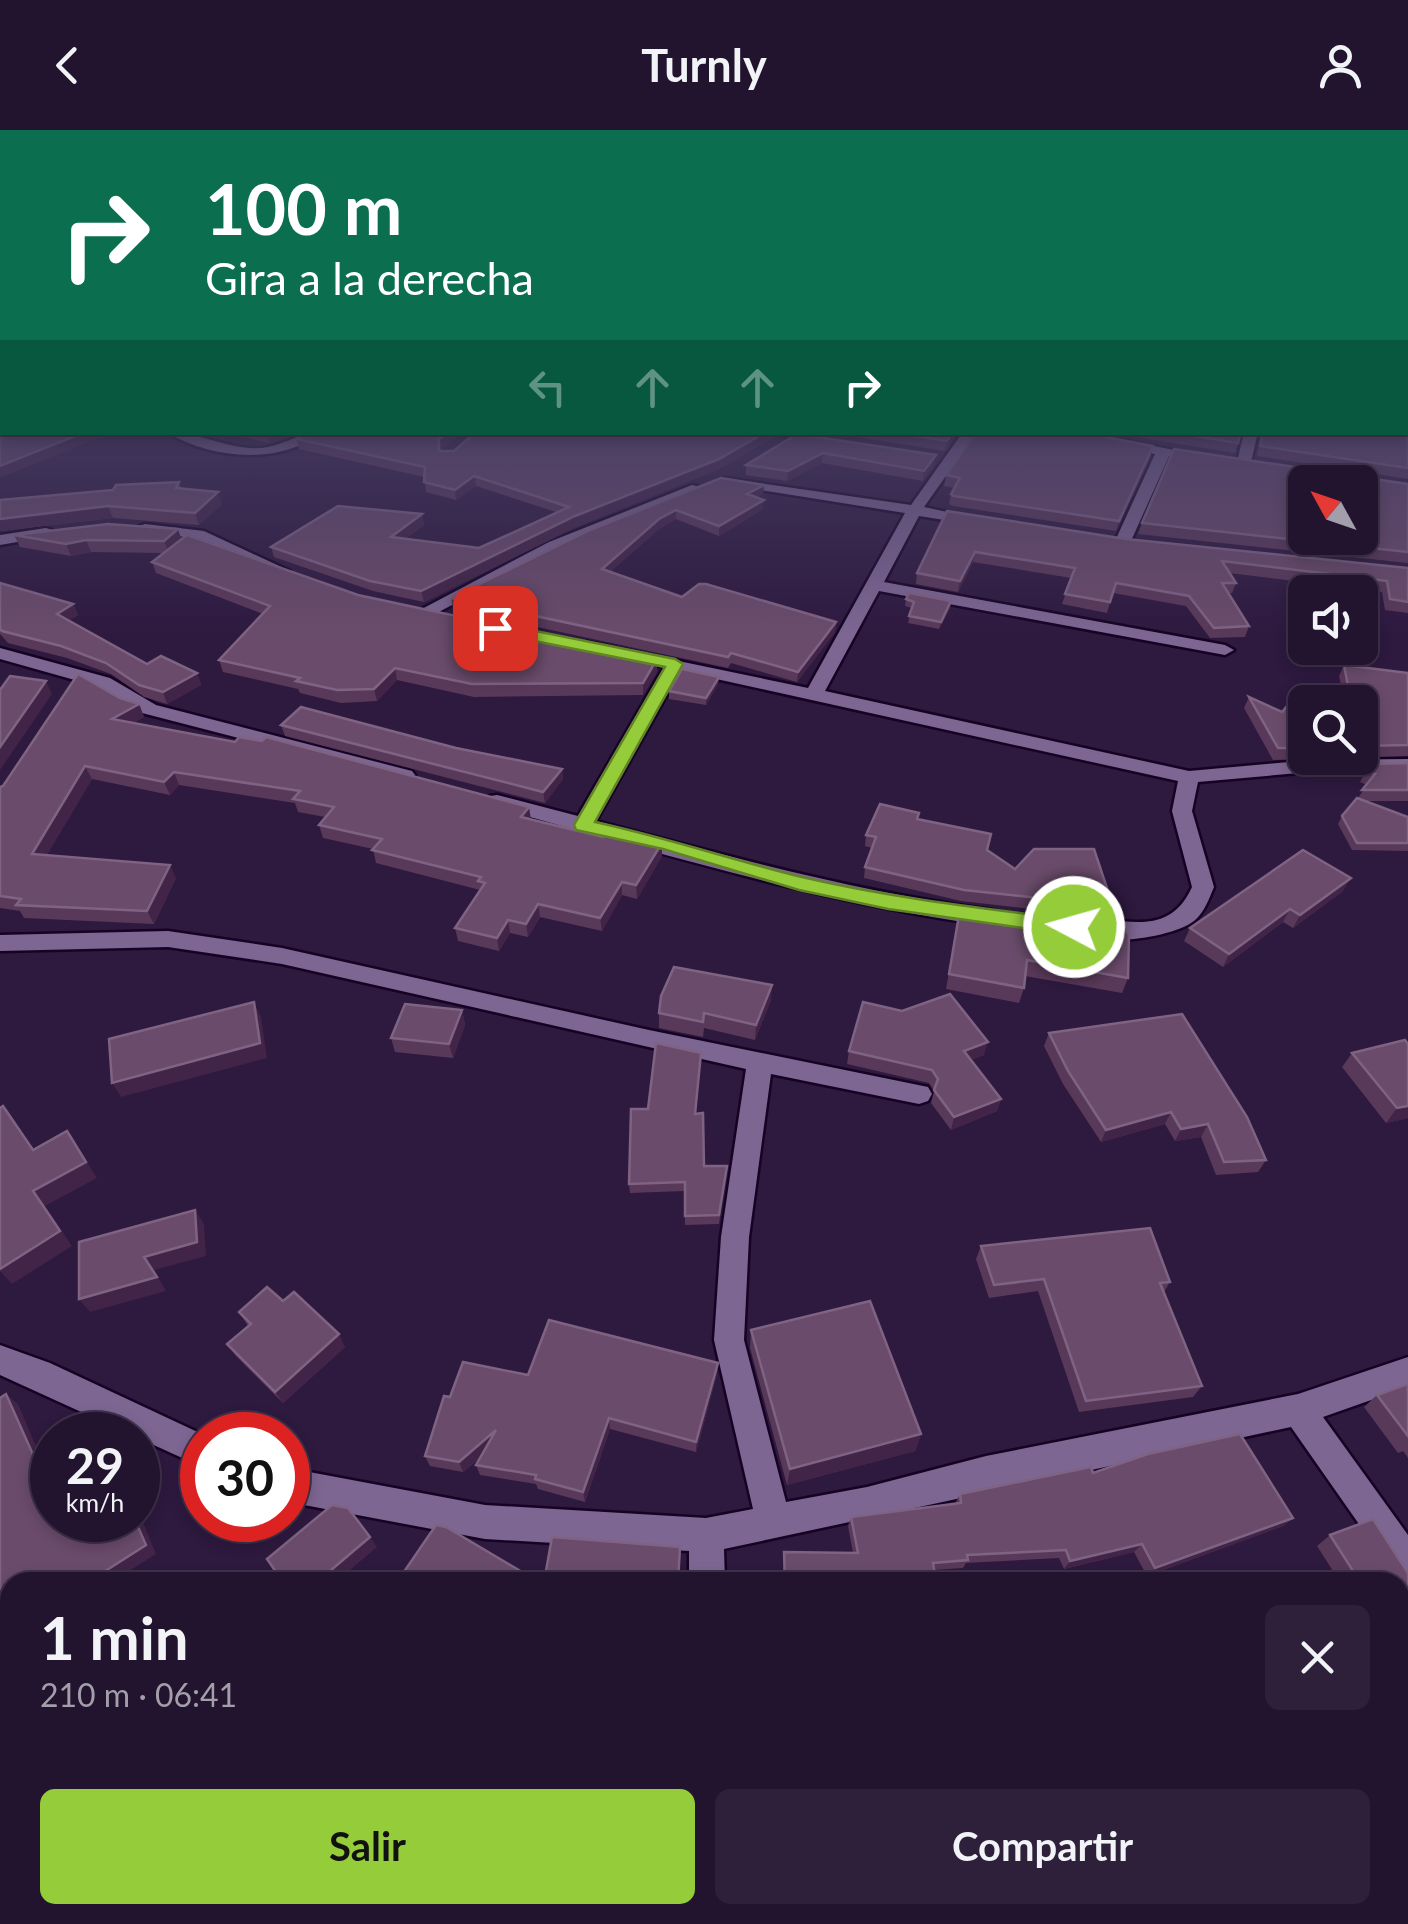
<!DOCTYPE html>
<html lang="es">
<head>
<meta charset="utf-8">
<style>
	body { margin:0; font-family:Lato,sans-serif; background:#2e203b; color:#f1f3f6; height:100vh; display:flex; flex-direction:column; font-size:38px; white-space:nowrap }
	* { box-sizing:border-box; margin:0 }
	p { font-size:32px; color:#a29eaa }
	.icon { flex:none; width:55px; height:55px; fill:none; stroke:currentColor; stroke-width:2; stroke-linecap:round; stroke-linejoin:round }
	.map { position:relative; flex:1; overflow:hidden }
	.panel { position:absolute; left:0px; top:1442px; width:1410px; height:352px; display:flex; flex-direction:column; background:#22132f; border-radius:30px 30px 0 0; box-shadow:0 5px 15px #0003,0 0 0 2px #3f324b }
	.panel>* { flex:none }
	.top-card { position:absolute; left:0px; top:0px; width:1410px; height:305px; box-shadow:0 5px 15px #0003,0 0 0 2px #3f324b; background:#0b6e4f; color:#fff; overflow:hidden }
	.needle { width:65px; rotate:310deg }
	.buttons { position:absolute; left:1288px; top:335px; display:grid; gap:20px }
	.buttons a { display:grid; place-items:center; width:90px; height:90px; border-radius:15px; background:#22132f; box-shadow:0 5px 15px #0003,0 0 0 2px #3f324b; font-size:50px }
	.speed { position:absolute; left:30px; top:1282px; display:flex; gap:20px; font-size:50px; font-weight:700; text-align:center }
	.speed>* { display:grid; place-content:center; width:130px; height:130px; border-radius:50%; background:#22132f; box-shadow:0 5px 15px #0003,0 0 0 2px #3f324b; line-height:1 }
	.speed small { font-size:25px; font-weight:400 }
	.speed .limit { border:15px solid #d22; background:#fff; color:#111 }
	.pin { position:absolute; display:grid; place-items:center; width:85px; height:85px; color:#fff; margin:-42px; border-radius:20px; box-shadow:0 5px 15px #0006 }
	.me { position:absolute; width:110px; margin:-55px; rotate:276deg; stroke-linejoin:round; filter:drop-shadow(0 0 8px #0008) }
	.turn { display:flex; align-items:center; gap:35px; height:210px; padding:0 40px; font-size:45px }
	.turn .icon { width:130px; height:130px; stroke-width:2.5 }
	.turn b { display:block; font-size:70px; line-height:85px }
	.lanes { display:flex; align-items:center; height:95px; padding:0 40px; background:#0003; justify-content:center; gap:50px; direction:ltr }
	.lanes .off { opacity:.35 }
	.round { display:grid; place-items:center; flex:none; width:105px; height:105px; border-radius:15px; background:#2e203b }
	.head { display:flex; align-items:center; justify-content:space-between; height:170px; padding:0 40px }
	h1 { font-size:60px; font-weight:700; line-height:75px }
	.button { display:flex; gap:20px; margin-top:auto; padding:20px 40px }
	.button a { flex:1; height:115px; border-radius:15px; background:#95cc3a; color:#111; font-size:40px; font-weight:700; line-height:115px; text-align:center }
	.button a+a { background:#2e203b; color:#f1f3f6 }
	header { display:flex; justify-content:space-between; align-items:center; height:130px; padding:0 40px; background:#22132f; font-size:45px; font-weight:700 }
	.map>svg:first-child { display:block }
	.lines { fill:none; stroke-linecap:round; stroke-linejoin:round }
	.street-casing { stroke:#160324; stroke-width:5 }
	.street { fill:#7d6692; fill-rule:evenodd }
	.wall { fill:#593959 }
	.shaded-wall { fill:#412447 }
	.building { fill:#6a4b6b; stroke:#7f6382; stroke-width:2.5; fill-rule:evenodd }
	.route { fill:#95cc3a; stroke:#618526; stroke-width:2.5 }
</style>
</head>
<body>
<header><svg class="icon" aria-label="back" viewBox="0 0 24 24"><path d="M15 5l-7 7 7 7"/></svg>Turnly<svg class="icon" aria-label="person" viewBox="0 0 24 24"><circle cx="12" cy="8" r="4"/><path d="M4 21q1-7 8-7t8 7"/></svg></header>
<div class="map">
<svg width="1408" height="1794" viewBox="0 0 1408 1794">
	<rect width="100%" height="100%" fill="#2e193f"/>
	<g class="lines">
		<defs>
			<g id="street">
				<path d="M166 302C199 302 229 320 261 318 283 316 300 302 323 302 279 336 211 329 166 302Z"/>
				<path d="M766 302H799L831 311 824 315Z"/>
				<path d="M963 302H977L924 377 984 390 976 395 919 386 884 452 1225 515 1234 520 1225 525 879 461 825 561 1189 641 1310 630 1408 629V641L1310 642 1198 652 1192 681 1214 757C1209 769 1204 783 1194 791 1174 807 1096 820 1080 799 1102 772 1163 821 1192 757L1172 681 1178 651 680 541 596 691C727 726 857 762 992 780L1000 782 1003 788 1000 794 992 796C821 773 655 721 490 676L487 671 490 666 497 665 578 686 664 537 587 520V512L808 558 905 383 729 355 724 354V348L911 375Z"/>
				<path d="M1244 302H1258L1251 332 1244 336 1237 332Z"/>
				<path d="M1121 310 1212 327 1205 331 1169 326 1131 411 1123 416 1115 411 1155 324 1116 317 1114 314Z"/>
				<path d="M692 355 704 358 561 418 433 485 418 481 549 412Z"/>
				<path d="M145 394 204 401 290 441 276 444 195 408 139 402V396Z"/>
				<path d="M46 398 52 400V406L0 415V405Z"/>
				<path d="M0 518 110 548 156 575 412 641 415 645 405 651 142 583 96 556 0 529Z"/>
				<path d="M168 801 282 818 649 900 928 957 932 964 928 971 919 974 771 944 749 1107 744 1210 786 1372 867 1357 986 1326 1298 1264 1408 1227V1257L1323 1287 1408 1405V1453L1396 1447 1291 1297 724 1419 725 1452H689V1421L485 1409 288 1372V1338L485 1375 706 1388 753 1379 714 1210 721 1107 746 939 282 834 168 817 0 821V805Z"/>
				<path d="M0 1215 50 1233 204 1305 202 1337 0 1245Z"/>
				<rect x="690" y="1785" width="42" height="9"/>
			</g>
		</defs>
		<!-- street casing -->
		<use href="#street" class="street-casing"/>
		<!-- street -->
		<use href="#street" class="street"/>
	</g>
	<!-- wall -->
	<g class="wall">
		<path d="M1408 255V349L1257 326 1262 303 1408 302Z"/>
		<path d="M223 302H307L269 313Z"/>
		<path d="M310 302H463L441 319V321H454L476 302H775L774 307 719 339 576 397 424 472 373 461 274 427 271 417 422 384 424 395 405 409 479 418 556 382 476 356 456 370 426 362 424 347 299 319 297 309Z"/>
		<path d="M826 302H958L945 321Z"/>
		<path d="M1105 302H1241L1235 323Z"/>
		<path d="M797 304 934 335 923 351 822 333 787 351 746 345V335Z"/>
		<path d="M1151 326 1116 401 953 376 949 374 951 364 955 358 944 356 946 345Z"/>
		<path d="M179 352 181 358 222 374 199 395 113 388 0 401 113 360Z"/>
		<path d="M1408 354V433L1138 404 1142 393Z"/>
		<path d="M764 355 763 364 757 367 763 379 719 406 676 389 659 399 610 442 682 467 836 492 835 502 797 552 731 533 728 538 453 479 451 468 590 400Z"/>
		<path d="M947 381 1126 409 1408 438V483L1385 480 1382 462 1229 443 1236 453 1232 463H1229L1249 496 1245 507 1210 508 1186 476 1113 463 1107 483 1062 474 1071 448 973 432 958 462 916 454 917 443Z"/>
		<path d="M14 405 181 409 358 465 657 529V542L643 565 474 567 397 550 377 571 341 573 300 563 298 559 223 542 219 530 263 484 156 443 152 432 163 423 91 422 71 426 20 417Z"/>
		<path d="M0 453 73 474 78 485 69 490 147 534 197 543 201 555 167 574 144 567 111 544 67 528 8 513 0 504Z"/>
		<path d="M906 469 951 471 950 478 939 499 908 493 912 478 905 476Z"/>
		<path d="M1344 535 1408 543V626L1273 630 1244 578 1249 567 1282 582 1305 572V628H1360V572H1336L1335 566 1341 555 1339 546Z"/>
		<path d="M718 554 706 575 669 569V561Z"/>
		<path d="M120 568 139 574 144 587 133 593 531 690 662 726 637 769 622 765 602 801 540 787 528 807 510 803 499 821 458 811 455 798 480 760 376 733 373 719 323 708 319 695 325 687 298 682 295 673 179 655 170 665 92 649 46 726 176 748 154 794 24 788 20 781 0 778V657Z"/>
		<path d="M281 595 562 639 563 649 545 673 285 606Z"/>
		<path d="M1408 633V671H1366L1408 687V721L1352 720 1338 694 1342 686 1358 668 1367 655 1360 652 1366 641Z"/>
		<path d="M918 689 987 720 1015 739 1113 776 1109 788 961 771 864 748 865 737 872 718 865 716 866 705Z"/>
		<path d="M1343 761 1293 798 1283 792 1223 837 1184 811 1190 798Z"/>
		<path d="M960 779 1128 848 1122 863 1025 846 1024 858 1019 873 946 859Z"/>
		<path d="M771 870 755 910 704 898 703 907 659 898V883Z"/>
		<path d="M462 880 465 895 453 928 395 922 391 908Z"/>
		<path d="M1182 884 1266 1030 1258 1042 1216 1045 1201 1007 1175 1011 1165 994 1101 1012 1063 954 1044 916 1049 903Z"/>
		<path d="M849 921 984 925 971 930 1001 969 997 981 951 1000 931 973 934 961 929 953 847 934Z"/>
		<path d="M701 923 696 984 704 1036 726 1045 719 1094 685 1095V1061L630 1063 629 1054 648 979Z"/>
		<path d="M1352 923 1408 988 1386 993 1342 937Z"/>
		<path d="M981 1116 1170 1152 1164 1162 1202 1256 1193 1267 1079 1282 1038 1161 989 1168 976 1129Z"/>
		<path d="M283 1171 345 1217 283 1273 236 1226 227 1214 248 1196 239 1182Z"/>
		<path d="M751 1200 921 1304 915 1321 787 1355 750 1218Z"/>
		<path d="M717 1244 696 1322 610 1299 585 1372 538 1359 536 1354 480 1345 476 1335 481 1327 463 1342 430 1336 425 1326 450 1267 528 1245Z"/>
		<path d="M1408 1254V1328L1403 1321 1398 1323 1364 1277 1377 1265Z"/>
		<path d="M1093 1343 1293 1388 1283 1396 1147 1446 1134 1422 1064 1439 1059 1428 966 1433 963 1438 934 1440 936 1452H783L784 1422 853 1423 848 1396 851 1387 955 1374 960 1364Z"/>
		<path d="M1330 1405 1408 1443V1794H1133L1129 1785H1400V1452H1340L1317 1416Z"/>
	</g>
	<!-- shaded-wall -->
	<g class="shaded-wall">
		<path d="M85 302H114L0 348V336Z"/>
		<path d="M268 302H307L269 313 267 303Z"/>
		<path d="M448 302H463L441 319 440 331 439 309Z"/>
		<path d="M766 302H775L774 307 719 339 576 397 424 472 421 461 575 386Z"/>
		<path d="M953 302H958L945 321 947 311Z"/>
		<path d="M1153 316 1151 326 1116 401 1119 391Z"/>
		<path d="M823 323 822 333 787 351 788 341Z"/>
		<path d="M936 325 934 335 923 351 924 341Z"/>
		<path d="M474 346 476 356 456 370 455 360Z"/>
		<path d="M764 355 763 364 746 373 747 364Z"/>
		<path d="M218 362 222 374 199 395 195 383Z"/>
		<path d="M764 370 763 379 719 406V396Z"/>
		<path d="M108 376 113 388 0 401V389Z"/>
		<path d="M676 380V389L659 399 602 449V439L659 389Z"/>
		<path d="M422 384 424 395 393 418 391 407Z"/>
		<path d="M178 399 182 411 169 423 164 411Z"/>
		<path d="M86 410 91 422 71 426 66 414Z"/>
		<path d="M975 422 973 432 958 462 960 451Z"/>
		<path d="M951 471 950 478 939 499 941 492Z"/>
		<path d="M73 474 78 485 62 495 57 484Z"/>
		<path d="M836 492 835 502 797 552 798 542Z"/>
		<path d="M657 529V542L643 565V553Z"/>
		<path d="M395 538 397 550 377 571 374 559Z"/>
		<path d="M197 543 201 555 167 574 163 562Z"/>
		<path d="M719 547 718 554 706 575V568Z"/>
		<path d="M46 551 52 564 0 640V617Z"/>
		<path d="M139 574 144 587 118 602 112 589Z"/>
		<path d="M85 636 92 649 39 738 32 724Z"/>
		<path d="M562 639 563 649 545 673 543 662Z"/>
		<path d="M174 642 179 655 170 665 164 652Z"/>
		<path d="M529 677 531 690 521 687Z"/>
		<path d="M662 713V726L637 769 636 755Z"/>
		<path d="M170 735 176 748 154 794 147 781Z"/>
		<path d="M1351 748 1343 761 1293 798 1300 785Z"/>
		<path d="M622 752V765L602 801 600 788Z"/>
		<path d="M538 774 540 787 528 807 526 794Z"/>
		<path d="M1290 779 1283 792 1223 837 1229 824Z"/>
		<path d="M508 790 510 803 499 821 497 808Z"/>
		<path d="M772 855 771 870 755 910 756 895Z"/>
		<path d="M254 872 261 887 267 928 121 967 112 953Z"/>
		<path d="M462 880 465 895 453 928 449 914Z"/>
		<path d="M988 912 984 925 960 934 964 921Z"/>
		<path d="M1001 969 997 981 951 1000 954 987Z"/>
		<path d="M1408 976V988L1386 993 1397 978Z"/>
		<path d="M1171 982 1165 994 1101 1012 1106 1000Z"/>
		<path d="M1208 994 1201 1007 1175 1011 1181 999Z"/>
		<path d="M67 1001 97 1048 45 1076 72 1116 12 1154 0 1141V1139L33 1061Z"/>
		<path d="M195 1080 204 1094 206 1126 154 1140 166 1161 90 1182 79 1169 144 1127Z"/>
		<path d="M339 1204 345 1217 283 1273 275 1262Z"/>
		<path d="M718 1233 717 1244 696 1322V1312Z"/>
		<path d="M6 1264 18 1274 44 1335 52 1342V1359L39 1338Z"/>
		<path d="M609 1288 610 1299 585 1372 583 1362Z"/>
		<path d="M496 1300 500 1310 463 1342 459 1332Z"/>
		<path d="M921 1304 915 1321 787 1355 790 1339Z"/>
		<path d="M138 1380 156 1424 112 1452H88L135 1390H138Z"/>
		<path d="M1293 1388 1283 1396 1147 1446 1155 1438Z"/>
		<path d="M370 1407 377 1417 336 1452H317Z"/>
		<path d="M1142 1414 1134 1422 1064 1439 1070 1431Z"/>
		<path d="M329 1785H340L334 1794H327L325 1791Z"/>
	</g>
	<!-- building -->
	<g class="building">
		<path d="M0 255H2V302H85L0 336Z"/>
		<path d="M1408 255V338L1260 316 1263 302H1408Z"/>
		<path d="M310 302H448L439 309V321H454L476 302H766L719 329 575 386 421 461 370 451 271 417 338 376 422 384 391 407 479 418 569 377 474 346 455 360 424 352 425 337 297 309Z"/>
		<path d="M890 302H953L947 311Z"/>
		<path d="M976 302H1079L1153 316 1119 391 954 366 951 364 960 348 946 345Z"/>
		<path d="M1171 302H1241L1238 313Z"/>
		<path d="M797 304 936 325 924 341 823 323 788 341 746 335Z"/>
		<path d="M1174 319 1408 354V422L1142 393ZM1305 352H1360V408H1305Z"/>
		<path d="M721 348 764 355 747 364 764 370 719 396 676 380 659 389 602 439 682 467 699 454H706L836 492 798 542 731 523 728 527 451 468 590 400Z"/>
		<path d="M179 352 176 358 218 362 195 383 108 376 0 389V370L113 360 116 355Z"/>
		<path d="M947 381 1126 409 1408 438V472L1390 469 1387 451 1222 431 1236 453H1222L1249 496 1214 498 1189 466 1116 453 1110 472 1065 464 1075 438 975 422 960 451 917 443Z"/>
		<path d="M108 394 178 399 164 411 86 410 66 414 14 405Z"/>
		<path d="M187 405 358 465 657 529 643 553 472 554 395 538 374 559 337 560 296 551 300 548 219 530 270 476 152 432Z"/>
		<path d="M0 453 73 474 57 484 147 534 161 526 197 543 163 562 139 555 106 533 61 516 2 501 0 499Z"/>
		<path d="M909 463 951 471 941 492 909 486 914 472 906 469Z"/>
		<path d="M1344 535 1408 543V615L1360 616V572H1344L1340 555 1348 556Z"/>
		<path d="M682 539 719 547 706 568 669 561Z"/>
		<path d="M78 544 120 568 139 574 112 589 235 612 239 607 262 611 266 607 529 677 521 687 603 707 608 698 662 713 636 755 622 752 600 788 538 774 526 794 508 790 497 808 455 798 485 753 478 751 481 747 372 720 382 709 319 695 334 677 293 669 300 661 174 642 164 652 85 636 32 724 170 735 147 781 16 775 21 769 0 766V657L3 656Z"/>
		<path d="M10 546 46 551 0 617V560Z"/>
		<path d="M1299 562 1328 572H1305V618H1278L1249 567 1282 582Z"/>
		<path d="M301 577 456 618 562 639 543 662 281 595Z"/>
		<path d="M1408 633V660H1362L1375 644 1366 641 1372 634Z"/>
		<path d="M1357 668 1408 687V713H1357L1342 686Z"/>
		<path d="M880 674 919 683 917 689 991 704 987 720 1015 739 1034 719H1094L1113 776 964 760 865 737 876 707 866 705Z"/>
		<path d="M1303 720 1351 748 1300 785 1290 779 1229 824 1190 798Z"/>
		<path d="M960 779 1122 797 1129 804 1128 848 1027 830 1024 858 949 844Z"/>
		<path d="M674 837 772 855 756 895 704 883 703 892 659 883 661 866Z"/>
		<path d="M950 864 988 912 964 921 1001 969 954 987 934 960 938 949 932 940 849 921 863 872 902 881Z"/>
		<path d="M254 872 260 913 112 953 109 909Z"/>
		<path d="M405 874 462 880 449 914 391 908Z"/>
		<path d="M1182 884 1247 987 1266 1030 1224 1032 1208 994 1181 999 1171 982 1106 1000 1068 941 1049 903Z"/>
		<path d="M1405 910 1408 914V976L1397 978 1352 923Z"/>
		<path d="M656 913 701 923 695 984 703 983 704 1036H727L719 1085 685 1086V1052L629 1054 631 979H648Z"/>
		<path d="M3 976 33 1020 67 1001 86 1032 33 1061 60 1101 0 1139V978Z"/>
		<path d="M195 1080 197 1112 144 1127 157 1147 79 1169V1112Z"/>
		<path d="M1150 1098 1170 1152 1160 1153 1202 1256 1086 1271 1044 1149 994 1155 981 1116Z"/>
		<path d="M267 1157 283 1171 294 1162 339 1204 275 1262 227 1214 251 1194 239 1182Z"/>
		<path d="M870 1171 921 1304 790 1339 751 1200Z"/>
		<path d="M549 1190 718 1233 696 1312 609 1288 583 1362 535 1349 536 1345 476 1335 496 1300 459 1332 425 1326 444 1266 450 1267 463 1232 528 1245Z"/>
		<path d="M1408 1254V1306L1377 1265Z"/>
		<path d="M6 1264 39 1338 44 1335 52 1359V1390H135L146 1415 88 1452H10V1601L0 1573V1268Z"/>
		<path d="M1240 1304 1293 1388 1155 1438 1142 1414 1070 1431 1066 1420 967 1425 968 1430 933 1433 936 1452H785L784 1422 858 1423 851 1387 961 1373 960 1364 1091 1337 1093 1343 1148 1324Z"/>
		<path d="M332 1375 348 1378 370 1407 317 1452H283L267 1429Z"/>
		<path d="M1373 1389 1408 1443V1794H1145L1142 1785H1400V1452H1360L1330 1405Z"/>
		<path d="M436 1395 446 1397 539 1452H397Z"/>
		<path d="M552 1407 680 1417 678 1452H544Z"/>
		<path d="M177 1785H329L325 1791 327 1794H169Z"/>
	</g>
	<!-- sky -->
	<linearGradient id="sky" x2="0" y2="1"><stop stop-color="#190e23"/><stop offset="0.5" stop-color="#463e63"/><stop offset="1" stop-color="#463e63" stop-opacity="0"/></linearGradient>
	<rect width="1408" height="506" fill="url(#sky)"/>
	<!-- route -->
	<path class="route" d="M495 493 675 529 683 534 595 692C665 707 732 730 802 747 891 768 983 778 1074 790L1084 797 1074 805 888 779 799 760 663 719 576 700 574 695 665 537 489 502V495Z"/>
</svg>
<div class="buttons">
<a><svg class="needle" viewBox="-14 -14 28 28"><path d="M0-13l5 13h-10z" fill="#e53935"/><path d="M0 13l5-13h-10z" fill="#a29eaa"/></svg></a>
<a><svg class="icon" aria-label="sound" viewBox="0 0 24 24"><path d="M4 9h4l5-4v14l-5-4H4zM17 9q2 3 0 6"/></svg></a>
<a><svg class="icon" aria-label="search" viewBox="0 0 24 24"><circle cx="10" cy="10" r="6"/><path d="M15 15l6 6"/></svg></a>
</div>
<div class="speed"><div>29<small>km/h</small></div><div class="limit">30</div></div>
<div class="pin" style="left:495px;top:498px;background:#d93025"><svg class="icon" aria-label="arrive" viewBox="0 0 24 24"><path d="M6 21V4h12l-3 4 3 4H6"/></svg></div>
<svg class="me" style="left:1074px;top:797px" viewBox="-20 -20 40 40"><circle r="17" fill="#95cc3a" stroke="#fff" stroke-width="3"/><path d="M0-11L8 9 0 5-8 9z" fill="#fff"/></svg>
<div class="top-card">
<div class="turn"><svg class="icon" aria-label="right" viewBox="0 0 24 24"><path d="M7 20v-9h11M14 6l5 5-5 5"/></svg><div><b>100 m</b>Gira a la derecha</div></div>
<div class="lanes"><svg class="icon off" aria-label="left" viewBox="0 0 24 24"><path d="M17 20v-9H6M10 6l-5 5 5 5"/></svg><svg class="icon off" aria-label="ahead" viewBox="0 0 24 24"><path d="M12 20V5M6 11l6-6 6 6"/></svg><svg class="icon off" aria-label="ahead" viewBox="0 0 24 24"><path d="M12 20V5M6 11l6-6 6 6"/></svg><svg class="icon" aria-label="right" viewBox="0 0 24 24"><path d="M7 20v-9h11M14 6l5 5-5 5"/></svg></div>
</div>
<section class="panel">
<div class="head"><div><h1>1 min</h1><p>210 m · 06:41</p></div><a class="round"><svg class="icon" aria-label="close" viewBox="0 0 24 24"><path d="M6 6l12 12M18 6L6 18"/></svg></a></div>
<div class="button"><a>Salir</a><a>Compartir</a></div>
</section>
</div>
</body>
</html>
